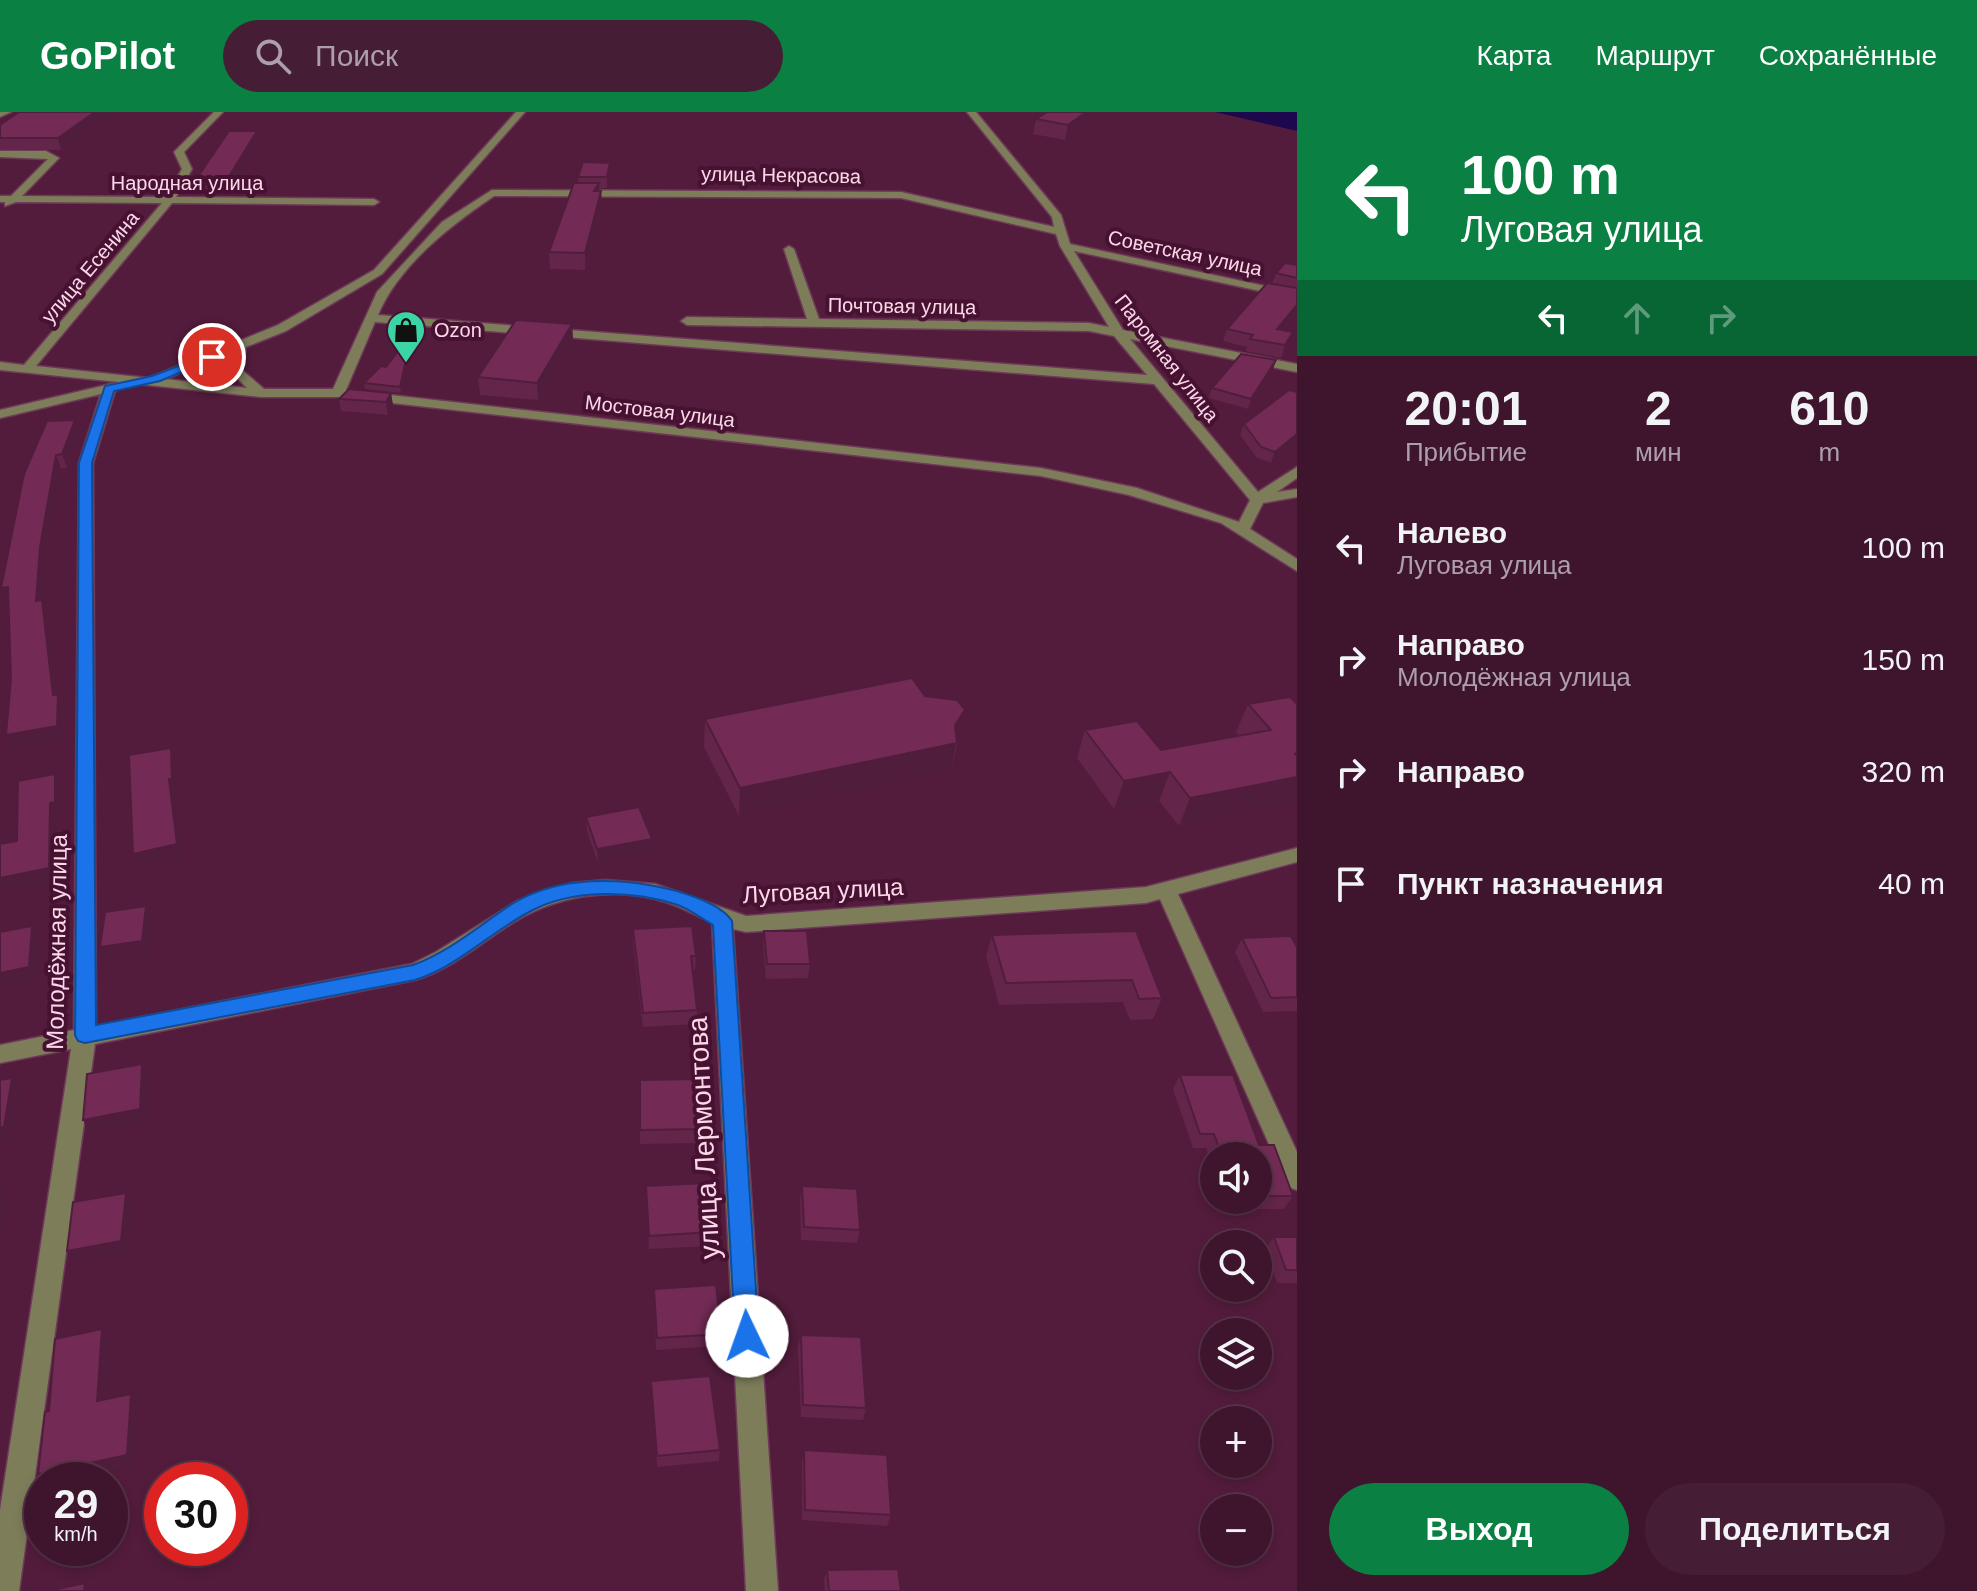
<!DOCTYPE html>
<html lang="ru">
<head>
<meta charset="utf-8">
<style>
	body { margin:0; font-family:Helvetica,sans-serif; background:#451e35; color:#f1f3f6; height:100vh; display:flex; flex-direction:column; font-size:30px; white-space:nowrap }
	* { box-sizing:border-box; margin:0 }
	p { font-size:26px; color:#ad9faa }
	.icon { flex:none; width:44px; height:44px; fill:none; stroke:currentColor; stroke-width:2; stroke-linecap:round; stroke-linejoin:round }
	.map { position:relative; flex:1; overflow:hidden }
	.sheet { display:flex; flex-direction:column; background:#3e152d; width:680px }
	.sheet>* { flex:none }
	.hud { background:#0b8043; color:#fff; overflow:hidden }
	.controls { position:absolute; left:1200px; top:1030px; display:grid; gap:16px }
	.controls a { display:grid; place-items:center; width:72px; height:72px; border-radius:50%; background:#3e152d; box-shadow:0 4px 12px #0003,0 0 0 2px #573449; font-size:40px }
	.speed { position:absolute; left:24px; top:1350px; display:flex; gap:16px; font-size:40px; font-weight:700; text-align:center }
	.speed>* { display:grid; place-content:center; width:104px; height:104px; border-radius:50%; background:#3e152d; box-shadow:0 4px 12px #0003,0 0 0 2px #573449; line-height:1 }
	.speed small { font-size:20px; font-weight:400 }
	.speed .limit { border:12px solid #d22; background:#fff; color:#111 }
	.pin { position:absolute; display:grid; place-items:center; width:68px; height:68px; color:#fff; margin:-34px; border:4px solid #fff; border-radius:50%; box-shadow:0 2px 8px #0007 }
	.me { position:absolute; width:88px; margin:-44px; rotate:357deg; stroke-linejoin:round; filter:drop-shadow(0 0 6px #0008) }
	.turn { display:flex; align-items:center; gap:28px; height:168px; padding:0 32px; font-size:36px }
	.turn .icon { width:104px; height:104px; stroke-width:2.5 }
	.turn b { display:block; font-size:56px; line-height:68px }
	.lanes { display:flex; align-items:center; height:76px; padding:0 32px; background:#0003; justify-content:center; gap:40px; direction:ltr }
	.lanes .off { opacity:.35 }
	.eta { display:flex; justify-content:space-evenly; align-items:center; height:136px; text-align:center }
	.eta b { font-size:48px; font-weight:700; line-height:56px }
	.cta { display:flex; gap:16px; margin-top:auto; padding:16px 32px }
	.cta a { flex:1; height:92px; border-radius:48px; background:#0b8043; color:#fff; font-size:32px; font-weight:700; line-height:92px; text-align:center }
	.cta a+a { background:#451e35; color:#f1f3f6 }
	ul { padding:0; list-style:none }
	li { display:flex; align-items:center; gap:24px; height:112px; padding:0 32px }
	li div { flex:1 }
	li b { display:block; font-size:30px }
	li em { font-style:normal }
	header { display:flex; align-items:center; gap:48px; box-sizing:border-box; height:112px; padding:0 40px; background:#0b8043; color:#fff }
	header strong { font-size:38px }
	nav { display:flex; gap:44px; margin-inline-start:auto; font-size:28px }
	.search { width:560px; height:72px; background:#451e35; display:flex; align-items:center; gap:20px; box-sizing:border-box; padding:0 28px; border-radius:44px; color:#ad9faa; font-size:30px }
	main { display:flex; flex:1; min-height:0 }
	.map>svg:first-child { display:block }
	.water { fill:#1d084d }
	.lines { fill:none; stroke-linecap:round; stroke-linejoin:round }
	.minor-casing { stroke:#6e3a58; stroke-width:3 }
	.minor { fill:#7d7d5a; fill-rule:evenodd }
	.wall { fill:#632549 }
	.shaded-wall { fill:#501e3c }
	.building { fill:#732b55; stroke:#501e3c; stroke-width:2 }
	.route { fill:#1a73e8; stroke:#114b97; stroke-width:2 }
	.labels { text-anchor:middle; stroke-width:8; stroke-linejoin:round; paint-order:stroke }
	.far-street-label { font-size:20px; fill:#fbd7e8; stroke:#471131 }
	.far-poi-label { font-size:20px; fill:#fbd7e8; stroke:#471131; text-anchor:start }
	.street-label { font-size:24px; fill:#fbd7e8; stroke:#471131 }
	.near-street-label { font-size:28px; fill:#fbd7e8; stroke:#471131 }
</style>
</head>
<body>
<header>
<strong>GoPilot</strong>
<div class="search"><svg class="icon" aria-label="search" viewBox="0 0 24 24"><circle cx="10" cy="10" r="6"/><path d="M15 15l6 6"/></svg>Поиск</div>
<nav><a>Карта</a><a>Маршрут</a><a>Сохранённые</a></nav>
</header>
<main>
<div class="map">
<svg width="1297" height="1479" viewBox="0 0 1297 1479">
	<rect width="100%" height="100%" fill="#531c3c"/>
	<!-- water -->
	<path class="water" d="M1215 0H1297V19Z"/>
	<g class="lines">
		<defs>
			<g id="minor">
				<path d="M0 0H11L0 5Z"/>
				<path d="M214 0H223L184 40 192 57 176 85 374 87 379 90 374 93 172 91 36 254 149 266 278 213 374 158 516 0H525L382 162 286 219 246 235 242 258 264 277H333L377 180 442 110 492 78 901 80 1054 115 1052 105 967 0H976L1061 103 1070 132 1297 181V187L1074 139 1123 218 1297 252V260L1130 227 1258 380 1297 355V366L1277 380 1297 377V385L1263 391 1250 417 1297 447V459L1221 411 1129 383 1041 364 338 285H261L119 270 125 274 115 279 93 351 96 914 412 852 436 840 517 789 572 771 605 768 655 772 746 804 1146 775 1297 736V750L1178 782 1297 1040V1078L1288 1075 1160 787 1146 791 746 820 733 817 778 1479H746L712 810C696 804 682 795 666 790 611 773 552 784 506 815 476 835 449 858 415 868L95 932 19 1479H0V1398L71 937 0 951V933L74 918 79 351 101 282 0 306V298L119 270 0 258V250L24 253 162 91 16 90 5 94V90H0V84H11L48 47 0 45V39H46L59 46 22 84 166 85 182 57 174 40ZM494 84 901 86 1056 122 1060 134 1109 215 1089 211 819 207 794 137 789 134 784 137 807 207 687 205 681 209 687 213 1089 219 1114 224 1147 263 378 203C399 153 450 114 494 84ZM375 210 1154 272 1250 388 1239 410 1137 376 1041 356 346 278ZM233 240 230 259 247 276 165 267Z"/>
			</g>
		</defs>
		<!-- minor casing -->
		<use href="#minor" class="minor-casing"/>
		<!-- minor -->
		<use href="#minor" class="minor"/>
	</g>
	<!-- wall -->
	<g class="wall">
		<path d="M1047 0H1099L1098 4 1065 28 1033 22 1036 7Z"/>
		<path d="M111 1 61 38 0 37V13Z"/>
		<path d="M257 19 260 32 231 79 200 80 197 66Z"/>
		<path d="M610 51V62L607 76H599V79H601L602 95 585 158 550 157 549 140 578 71V65Z"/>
		<path d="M1297 153V200L1282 218 1289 233 1281 246 1246 239 1247 235 1223 229 1227 217 1272 172 1276 161Z"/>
		<path d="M572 212 573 229 538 288 480 283 478 265Z"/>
		<path d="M412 221V227L401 281 365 277 364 271 386 255Z"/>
		<path d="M1273 258 1248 297 1209 286 1212 276Z"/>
		<path d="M1297 280 1271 351 1257 346 1240 323 1244 312Z"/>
		<path d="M391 281 393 294 388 303 341 299 339 287Z"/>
		<path d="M79 321 67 356H61L45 449 42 489 48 502 57 582 63 597 62 629 13 638 6 623 11 567 9 490H6L1 476 24 362Z"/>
		<path d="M925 584 965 598 951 659 739 704 704 635 705 607Z"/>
		<path d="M1248 592H1297V691L1179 714 1159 689 1114 697 1077 646 1085 618 1161 638 1239 624 1236 620Z"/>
		<path d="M586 705 652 741 598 751 587 719Z"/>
		<path d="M633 817 696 844 695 858H692L697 898V912L643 915 633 831Z"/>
		<path d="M764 819 810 852 808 866 766 867 763 833Z"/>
		<path d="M1136 819 1162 886 1153 907 1130 908 1123 890 999 893 986 844 992 823Z"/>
		<path d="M1242 826 1297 835V899L1263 900 1235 840Z"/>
		<path d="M1180 963 1259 1033 1293 1084 1284 1097H1227L1224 1088H1258V1044H1214V1058L1206 1036H1193L1173 977Z"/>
		<path d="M640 968 702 1017 701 1031 640 1032Z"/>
		<path d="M646 1074 711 1120 710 1134 649 1137Z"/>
		<path d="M802 1074 860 1118 857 1131 801 1128 800 1088Z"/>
		<path d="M1274 1125H1297V1171H1277L1265 1138Z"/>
		<path d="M654 1177 721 1222 720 1234 656 1238Z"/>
		<path d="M801 1223 866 1296 863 1308 801 1305 798 1235Z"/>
		<path d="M651 1269 720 1338 719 1349 657 1355Z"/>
		<path d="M804 1338 891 1403 887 1414 802 1408V1349Z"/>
		<path d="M827 1458 901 1479H825L824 1468Z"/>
	</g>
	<!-- shaded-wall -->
	<g class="shaded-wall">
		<path d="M95 0H111V1L61 38 58 26Z"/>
		<path d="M1086 0H1099L1098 4 1065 28 1068 13Z"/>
		<path d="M257 19 260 32 231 79 228 66Z"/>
		<path d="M610 51V62L607 76V65Z"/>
		<path d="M599 71V85L601 79 602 95 585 158V141L594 79Z"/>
		<path d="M1297 193V200L1273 229 1277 217Z"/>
		<path d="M572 212 573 229 538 288 537 271Z"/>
		<path d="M1293 220 1289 233 1281 246 1285 233Z"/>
		<path d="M412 221V227L401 281 400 275Z"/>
		<path d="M1276 248 1273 258 1248 297 1251 287Z"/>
		<path d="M391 281 393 294 388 303 386 290Z"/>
		<path d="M75 308 79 321 67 356 62 342Z"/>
		<path d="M1297 322V329L1271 351 1275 340Z"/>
		<path d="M56 343 61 356 45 449 43 489 48 502 58 587V582L63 597 62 629 13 638 6 623 53 583 36 489 40 435Z"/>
		<path d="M8 475 14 489 6 490 1 476Z"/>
		<path d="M965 598 959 626 956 631 951 659 739 704 740 676 955 613Z"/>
		<path d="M171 636 175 651 177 681 174 682 182 747 138 756 133 742 169 667Z"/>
		<path d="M1297 641V691L1179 714 1190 686Z"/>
		<path d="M1170 660 1159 689 1114 697 1124 669Z"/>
		<path d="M55 662 61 676 62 704 56 705V771L2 781 0 777V766L50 691Z"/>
		<path d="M652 727V741L598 751 597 737Z"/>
		<path d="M146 794 152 808 148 843 107 849 100 835Z"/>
		<path d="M32 814 39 828 37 870 2 877 0 873V861Z"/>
		<path d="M142 952 148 966 147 1011 90 1022 83 1008Z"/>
		<path d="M12 966 20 980 13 1028 0 1031V1015Z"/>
		<path d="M1 1074 10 1087 0 1142V1081Z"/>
		<path d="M126 1081 133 1094 129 1142 75 1152 67 1139Z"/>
		<path d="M102 1217 110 1230 106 1301 97 1289Z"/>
		<path d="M131 1282 139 1294 136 1354 71 1368H44L38 1362Z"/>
		<path d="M85 1471 92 1479H84Z"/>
	</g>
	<!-- building -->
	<g class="building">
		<path d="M19 0H95L58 26H0V13Z"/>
		<path d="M1047 0H1086L1068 13 1036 7Z"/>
		<path d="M229 19H257L228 66H197Z"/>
		<path d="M583 50 610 51 607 65H578Z"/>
		<path d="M574 71H599L594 79H601L585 141 549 140Z"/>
		<path d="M1285 151 1297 153V166L1276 161Z"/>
		<path d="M1267 171 1297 176V193L1277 217 1293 220 1285 233 1250 227 1253 223 1227 217Z"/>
		<path d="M516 208 572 212 537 271 478 265Z"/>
		<path d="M412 221 400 275 364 271 381 254 386 255Z"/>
		<path d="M1241 242 1276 248 1251 287 1212 276Z"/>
		<path d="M349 277 391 281 386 290 339 287Z"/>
		<path d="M1289 278 1297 280V322L1275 340 1261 335 1244 312Z"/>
		<path d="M75 308 62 342 56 343 40 435 36 489 42 488 53 583 58 582 57 614 6 623 11 567 8 475 1 476 24 362 47 309Z"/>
		<path d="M912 566 925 584 957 588 965 598 955 613 957 631 740 676 705 607Z"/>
		<path d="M1290 585 1297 592V641L1295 642 1297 644V665L1190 686 1170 660 1124 669 1085 618 1137 609 1161 638 1271 618 1248 592Z"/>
		<path d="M171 636 172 667H169L177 732 133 742 129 643Z"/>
		<path d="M55 662V690L50 691 49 756 0 766V732L17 729 18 669Z"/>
		<path d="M639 695 652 727 597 737 586 705Z"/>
		<path d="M146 794 142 829 100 835 105 800Z"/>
		<path d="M32 814 29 855 0 861V820Z"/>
		<path d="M692 814 696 844H691L697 898 643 901 633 817Z"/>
		<path d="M764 819H807L810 852H767Z"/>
		<path d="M1136 819 1162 886 1139 887 1132 868 1006 871 992 823Z"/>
		<path d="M1291 824 1297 835V885L1271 886 1242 826Z"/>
		<path d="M142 952 140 997 83 1008 87 962Z"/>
		<path d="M1180 963H1233L1259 1033H1274L1293 1084H1258V1044H1222L1214 1022H1200Z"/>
		<path d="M12 966 4 1015H0V968Z"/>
		<path d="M699 967 702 1017 640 1018V968Z"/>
		<path d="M706 1071 711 1120 649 1124 646 1074Z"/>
		<path d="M802 1074 857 1077 860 1118 804 1115Z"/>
		<path d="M126 1081 121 1129 67 1139 73 1090Z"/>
		<path d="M1274 1125H1297V1158H1286Z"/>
		<path d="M716 1173 721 1222 657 1226 654 1177Z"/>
		<path d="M102 1217 97 1289 131 1282 127 1343 38 1362 45 1300 49 1299 55 1227Z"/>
		<path d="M801 1223 861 1225 866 1296 803 1293Z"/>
		<path d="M710 1264 720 1338 657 1344 651 1269Z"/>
		<path d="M804 1338 887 1343 891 1403 805 1398Z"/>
		<path d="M898 1457 901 1479H829L827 1458Z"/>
		<path d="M85 1471 84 1479H49Z"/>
	</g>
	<!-- route -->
	<path class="route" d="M208 243 218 245 160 269 114 279 92 351 96 913 413 853C449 840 480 813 512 792 559 763 622 765 673 778 691 783 722 793 732 809L759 1224 756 1232 747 1236 738 1232 735 1224 713 813C701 806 688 796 675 792 631 778 572 777 531 799 490 820 459 854 415 868L85 931 78 929 75 923 79 351 105 274 152 264Z"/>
	<!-- icons -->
	<defs>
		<symbol id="shop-pin" viewBox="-11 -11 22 30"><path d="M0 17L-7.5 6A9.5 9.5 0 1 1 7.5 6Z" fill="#3ad4a5" stroke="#471131"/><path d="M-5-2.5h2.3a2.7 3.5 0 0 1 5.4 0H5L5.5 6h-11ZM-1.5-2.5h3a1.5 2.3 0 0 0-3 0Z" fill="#111"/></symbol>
	</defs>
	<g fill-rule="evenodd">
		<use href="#shop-pin" x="384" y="196" width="44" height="60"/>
	</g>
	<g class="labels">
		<!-- far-street labels -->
		<g class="far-street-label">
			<text transform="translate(781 63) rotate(1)" y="7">улица Некрасова</text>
			<text x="187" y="78">Народная улица</text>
			<text transform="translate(1185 141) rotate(12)" y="7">Советская улица</text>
			<text transform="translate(90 155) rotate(-50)" y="7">улица Есенина</text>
			<text transform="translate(902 194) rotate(1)" y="7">Почтовая улица</text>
			<text transform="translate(1167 246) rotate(52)" y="7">Паромная улица</text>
			<text transform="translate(660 299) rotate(7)" y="7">Мостовая улица</text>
		</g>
		<!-- far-poi labels -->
		<g class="far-poi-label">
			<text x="434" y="225">Ozon</text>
		</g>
		<!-- street labels -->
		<g class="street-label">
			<text transform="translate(823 779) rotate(-3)" y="8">Луговая улица</text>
			<text transform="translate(57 830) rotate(-89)" y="8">Молодёжная улица</text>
		</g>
		<!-- near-street labels -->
		<g class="near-street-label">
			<text transform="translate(703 1026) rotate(-93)" y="10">улица Лермонтова</text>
		</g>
	</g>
</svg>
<div class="controls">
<a><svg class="icon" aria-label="sound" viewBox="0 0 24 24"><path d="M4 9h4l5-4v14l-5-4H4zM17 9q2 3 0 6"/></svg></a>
<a><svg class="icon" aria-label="search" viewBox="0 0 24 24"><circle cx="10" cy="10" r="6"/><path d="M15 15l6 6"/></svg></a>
<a><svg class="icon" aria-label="layers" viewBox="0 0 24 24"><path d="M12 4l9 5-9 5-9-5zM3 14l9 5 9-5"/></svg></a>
<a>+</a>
<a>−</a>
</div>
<div class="speed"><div>29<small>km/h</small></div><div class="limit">30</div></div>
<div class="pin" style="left:212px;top:245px;background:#d93025"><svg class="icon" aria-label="arrive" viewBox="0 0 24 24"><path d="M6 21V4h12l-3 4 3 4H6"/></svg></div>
<svg class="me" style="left:747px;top:1224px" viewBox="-20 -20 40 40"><circle r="19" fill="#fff"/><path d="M0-13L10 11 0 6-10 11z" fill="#1a73e8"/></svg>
</div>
<section class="sheet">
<div class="hud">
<div class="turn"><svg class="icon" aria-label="left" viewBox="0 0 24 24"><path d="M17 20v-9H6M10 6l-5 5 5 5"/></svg><div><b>100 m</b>Луговая улица</div></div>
<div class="lanes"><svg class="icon" aria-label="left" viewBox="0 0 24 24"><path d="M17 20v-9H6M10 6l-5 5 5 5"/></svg><svg class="icon off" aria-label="ahead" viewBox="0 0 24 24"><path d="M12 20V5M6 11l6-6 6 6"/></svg><svg class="icon off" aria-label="right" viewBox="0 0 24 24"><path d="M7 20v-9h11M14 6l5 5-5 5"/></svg></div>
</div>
<div class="eta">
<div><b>20:01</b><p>Прибытие</p></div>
<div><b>2</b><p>мин</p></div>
<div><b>610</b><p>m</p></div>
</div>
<ul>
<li><svg class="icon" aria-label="left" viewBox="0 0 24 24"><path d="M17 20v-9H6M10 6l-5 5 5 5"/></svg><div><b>Налево</b><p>Луговая улица</p></div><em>100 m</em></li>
<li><svg class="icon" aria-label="right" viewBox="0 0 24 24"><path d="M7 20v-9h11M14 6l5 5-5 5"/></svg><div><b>Направо</b><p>Молодёжная улица</p></div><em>150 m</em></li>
<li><svg class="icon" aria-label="right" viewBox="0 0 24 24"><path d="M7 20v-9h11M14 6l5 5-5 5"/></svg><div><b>Направо</b></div><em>320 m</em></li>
<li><svg class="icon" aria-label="arrive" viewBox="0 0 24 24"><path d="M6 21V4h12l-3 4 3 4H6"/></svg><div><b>Пункт назначения</b></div><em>40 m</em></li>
</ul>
<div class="cta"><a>Выход</a><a>Поделиться</a></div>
</section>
</main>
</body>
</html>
